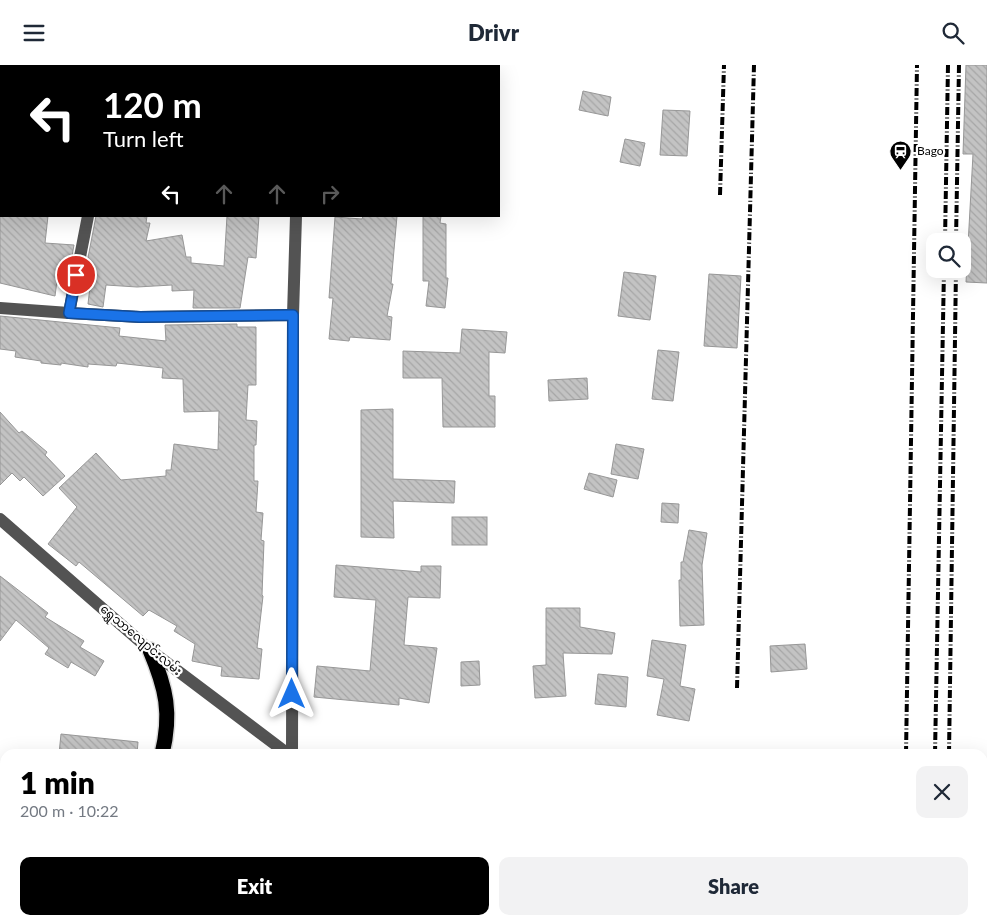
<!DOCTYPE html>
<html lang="en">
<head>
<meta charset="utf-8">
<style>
	body { margin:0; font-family:Lato,"Noto Sans Myanmar",sans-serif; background:#f2f2f3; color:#1f2937; height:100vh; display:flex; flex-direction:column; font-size:19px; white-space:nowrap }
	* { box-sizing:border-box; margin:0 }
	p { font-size:16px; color:#747a83 }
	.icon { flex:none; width:28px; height:28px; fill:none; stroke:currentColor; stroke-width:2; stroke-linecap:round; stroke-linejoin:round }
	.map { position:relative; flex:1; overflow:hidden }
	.drawer { position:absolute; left:0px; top:684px; width:988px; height:176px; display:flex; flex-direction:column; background:#fff; border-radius:15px 15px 0 0; box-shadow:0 5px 20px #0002 }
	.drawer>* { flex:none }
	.guide { position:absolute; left:0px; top:0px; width:500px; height:152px; box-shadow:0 5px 20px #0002; background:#000; color:#fff; overflow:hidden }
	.buttons { position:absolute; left:926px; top:168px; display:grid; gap:10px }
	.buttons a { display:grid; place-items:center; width:45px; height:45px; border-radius:10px; background:#fff; box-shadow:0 5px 20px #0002; font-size:25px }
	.pin { position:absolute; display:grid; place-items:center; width:42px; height:42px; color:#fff; margin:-21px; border:2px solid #fff; border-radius:50%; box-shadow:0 1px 5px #0007 }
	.me { position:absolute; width:55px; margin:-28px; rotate:0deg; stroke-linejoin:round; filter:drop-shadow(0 0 4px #0008) }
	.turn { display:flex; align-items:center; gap:18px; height:105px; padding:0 20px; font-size:22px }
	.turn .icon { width:65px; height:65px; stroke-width:2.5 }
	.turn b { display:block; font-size:35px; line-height:42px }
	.lanes { display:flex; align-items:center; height:48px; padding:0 20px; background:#0003; justify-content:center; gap:25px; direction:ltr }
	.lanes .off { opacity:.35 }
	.round { display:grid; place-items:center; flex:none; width:52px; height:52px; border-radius:10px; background:#f2f2f3 }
	.headline { display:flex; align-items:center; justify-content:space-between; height:85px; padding:0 20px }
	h1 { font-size:30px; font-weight:800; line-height:38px; color:#000 }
	.cta { display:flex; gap:10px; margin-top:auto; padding:10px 20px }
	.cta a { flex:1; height:58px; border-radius:10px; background:#000; color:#fff; font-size:20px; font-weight:800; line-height:58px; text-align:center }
	.cta a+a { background:#f2f2f3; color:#1f2937 }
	header { display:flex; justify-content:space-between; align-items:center; height:65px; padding:0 20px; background:#fff; font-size:22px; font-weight:800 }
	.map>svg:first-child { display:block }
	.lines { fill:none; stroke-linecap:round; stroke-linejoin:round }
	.river { stroke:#a1a1a1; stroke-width:36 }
	.building { fill:url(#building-back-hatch); stroke:#979797 }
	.highway-casing { stroke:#dbdbdb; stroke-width:18 }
	.minor { stroke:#535353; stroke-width:12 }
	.highway { stroke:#000; stroke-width:15 }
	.rail { stroke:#000; stroke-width:4; stroke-dasharray:8 2.5 1 2.5; stroke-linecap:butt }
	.route-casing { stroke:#114b97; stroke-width:12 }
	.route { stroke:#1a73e8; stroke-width:9 }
	.labels { text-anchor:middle; stroke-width:4.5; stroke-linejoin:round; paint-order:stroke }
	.poi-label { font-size:12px; fill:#000; stroke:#fff; text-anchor:start }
	.street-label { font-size:12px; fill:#000; stroke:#fff }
</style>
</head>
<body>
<header><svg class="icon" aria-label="menu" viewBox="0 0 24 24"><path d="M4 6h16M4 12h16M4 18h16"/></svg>Drivr<svg class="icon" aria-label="search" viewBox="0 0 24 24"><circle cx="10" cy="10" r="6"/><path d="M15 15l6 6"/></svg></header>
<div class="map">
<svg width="987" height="859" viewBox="0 0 987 859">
	<defs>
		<pattern id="building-back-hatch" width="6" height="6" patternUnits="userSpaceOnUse" patternTransform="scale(1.25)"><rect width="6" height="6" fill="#c3c3c3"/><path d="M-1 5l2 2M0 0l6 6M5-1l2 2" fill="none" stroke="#a6a6a6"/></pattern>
	</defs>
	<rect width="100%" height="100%" fill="#fff"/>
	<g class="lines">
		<!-- river -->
		<g class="river">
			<path d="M0 717 5 721"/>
			<path d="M88 855 91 859"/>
		</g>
	</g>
	<!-- building -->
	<g class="building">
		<path d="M966 0H987V218L966 217 973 89H963Z"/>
		<path d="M583 26 611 32 608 51 579 45Z"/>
		<path d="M663 45 690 46 687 91 660 90Z"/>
		<path d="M625 74 645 78 640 101 620 97Z"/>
		<path d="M0 151H48L45 178 74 180 70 202 59 201 55 231 0 218Z"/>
		<path d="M96 151H147L146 158H150L146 176 182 170 186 192H191V198L224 201 227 151H259L256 193 248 192 240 243H193L194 225 172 226V220L137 222 106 220 103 242 88 239 92 204 86 203Z"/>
		<path d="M363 151H397L391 219H393L387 251 392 252 390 275 350 272 349 276 329 274 333 233H329L335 152 362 154Z"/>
		<path d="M423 151H441L440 158 446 159V213H448L445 243 426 241 429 216H423Z"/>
		<path d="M624 207 656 211 650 255 618 251Z"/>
		<path d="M709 209 741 211 737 283 704 281Z"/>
		<path d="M0 251 120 263 119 271 166 276 165 260 237 259V262H256V320H248L246 355 257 356 256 380H254V416H258L256 447 263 448 261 475 264 476 262 530 263 531 257 583 262 584 259 614 221 611 222 602 192 596 195 579 174 566 177 561 149 545 143 551 79 497 76 501 48 479 77 442 59 423 96 388 121 415 166 411V405H171L174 379 218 385 219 346 184 347 183 314 162 313 163 303 117 298 116 301 88 299V302L61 298V300L41 298V296L15 292 16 286 0 284Z"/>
		<path d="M462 264 507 267 505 288 489 287V331H495V362H443L442 313H403V286L460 288Z"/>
		<path d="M658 285 679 287 673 336 652 334Z"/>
		<path d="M587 313 588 334 549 336 548 315Z"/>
		<path d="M393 344V414L455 416 454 438 393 436 394 473 361 472V345Z"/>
		<path d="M0 347 19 368 22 366 47 387 45 390 65 411 43 431 24 412 20 416 12 408 0 420Z"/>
		<path d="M616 379 644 384 638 414 611 409Z"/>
		<path d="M589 408 617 415 613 432 584 424Z"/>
		<path d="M662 438 679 439 678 458 661 457Z"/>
		<rect x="452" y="452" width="35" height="28"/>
		<path d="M689 465 707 468 702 500 704 560 680 561 679 515H681V497H683Z"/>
		<path d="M336 500 421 507V501H441L440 533 408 532 404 580 437 583 429 638 399 633V640L314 632 317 601 370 606 376 535 334 532Z"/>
		<path d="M0 511 48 548 45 552 84 576 80 582 104 596 95 611 71 597 68 603 45 589 49 583 16 555 0 576Z"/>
		<path d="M546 543H580V562L615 568 612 589 563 588 566 631 535 633 533 601 546 600Z"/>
		<path d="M652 575 686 580 680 621 695 624 689 656 657 650 664 614 647 611Z"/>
		<path d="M805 579 807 604 771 607 770 581Z"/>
		<path d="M479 596 480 620 461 621V597Z"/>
		<path d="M598 609 628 612 626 642 595 639Z"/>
		<path d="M61 669 138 677 137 689H59Z"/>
	</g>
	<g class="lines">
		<defs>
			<g id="highway">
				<path d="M150 585C166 623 172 648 162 689"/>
				<path d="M982 722H987"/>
				<path d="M982 745H987"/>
				<path d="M0 806 5 803"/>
				<path d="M0 850 5 845"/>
			</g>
		</defs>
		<!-- highway casing -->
		<use href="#highway" class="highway-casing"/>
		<!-- minor -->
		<g class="minor">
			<path d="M127 1V0"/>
			<path d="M299 1V0"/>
			<path d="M0 243 69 248 140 252 293 250"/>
			<path d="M69 248 88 151"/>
			<path d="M0 454 150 585 288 689"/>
			<path d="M292 689 293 250 296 151"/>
			<path d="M982 836 987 822"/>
			<path d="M639 859V855"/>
			<path d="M981 859V855"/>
		</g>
		<!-- highway -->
		<use href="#highway" class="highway"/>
		<!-- rail -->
		<g class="rail">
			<path d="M720 130 724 0"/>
			<path d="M945 176 948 0"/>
			<path d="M956 176 959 0"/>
			<path d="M737 623 754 0"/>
			<path d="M906 689 917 0"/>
			<path d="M935 689 944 204"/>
			<path d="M949 689 956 204"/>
			<path d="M903 859V855"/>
			<path d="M933 859V855"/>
			<path d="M947 859V855"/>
		</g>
	</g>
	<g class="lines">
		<defs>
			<path id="route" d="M76 210 69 248 140 252 293 250 292 629"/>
		</defs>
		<!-- route casing -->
		<use href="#route" class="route-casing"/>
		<!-- route -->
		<use href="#route" class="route"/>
	</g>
	<!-- icons -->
	<defs>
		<symbol id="station-pin" viewBox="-11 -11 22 30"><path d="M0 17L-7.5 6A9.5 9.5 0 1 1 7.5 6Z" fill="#000" stroke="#fff"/><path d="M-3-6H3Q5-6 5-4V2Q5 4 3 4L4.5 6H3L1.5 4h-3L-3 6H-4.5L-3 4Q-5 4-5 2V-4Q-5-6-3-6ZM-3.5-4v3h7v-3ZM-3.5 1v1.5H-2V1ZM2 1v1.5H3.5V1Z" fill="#fff"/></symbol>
	</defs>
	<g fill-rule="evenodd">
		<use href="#station-pin" x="888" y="74" width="25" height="34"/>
	</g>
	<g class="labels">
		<!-- poi labels -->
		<g class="poi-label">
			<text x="917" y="90">Bago</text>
		</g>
		<!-- street labels -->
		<g class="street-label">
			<text transform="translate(141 575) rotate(40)" y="4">ရွှေသာလျောင်းလမ်း</text>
		</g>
	</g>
</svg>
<div class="buttons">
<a><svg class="icon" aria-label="search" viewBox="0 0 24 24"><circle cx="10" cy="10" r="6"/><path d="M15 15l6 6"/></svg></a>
</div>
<div class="pin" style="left:76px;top:210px;background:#d93025"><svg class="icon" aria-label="arrive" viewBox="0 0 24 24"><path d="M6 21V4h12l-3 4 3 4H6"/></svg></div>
<svg class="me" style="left:292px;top:629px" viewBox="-20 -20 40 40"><path d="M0-17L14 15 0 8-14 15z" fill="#1a73e8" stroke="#fff" stroke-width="4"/></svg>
<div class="guide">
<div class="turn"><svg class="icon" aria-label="left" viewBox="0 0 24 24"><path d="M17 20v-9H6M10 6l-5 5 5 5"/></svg><div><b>120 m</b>Turn left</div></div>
<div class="lanes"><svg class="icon" aria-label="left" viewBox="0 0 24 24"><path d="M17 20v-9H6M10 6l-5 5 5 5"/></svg><svg class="icon off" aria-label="ahead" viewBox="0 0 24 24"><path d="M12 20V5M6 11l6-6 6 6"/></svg><svg class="icon off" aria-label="ahead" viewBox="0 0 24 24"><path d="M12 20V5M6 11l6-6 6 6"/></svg><svg class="icon off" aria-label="right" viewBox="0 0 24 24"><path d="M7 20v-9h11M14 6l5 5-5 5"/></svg></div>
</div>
<section class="drawer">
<div class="headline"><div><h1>1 min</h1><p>200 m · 10:22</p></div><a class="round"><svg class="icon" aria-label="close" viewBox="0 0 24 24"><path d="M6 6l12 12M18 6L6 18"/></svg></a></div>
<div class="cta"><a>Exit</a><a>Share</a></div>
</section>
</div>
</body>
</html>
